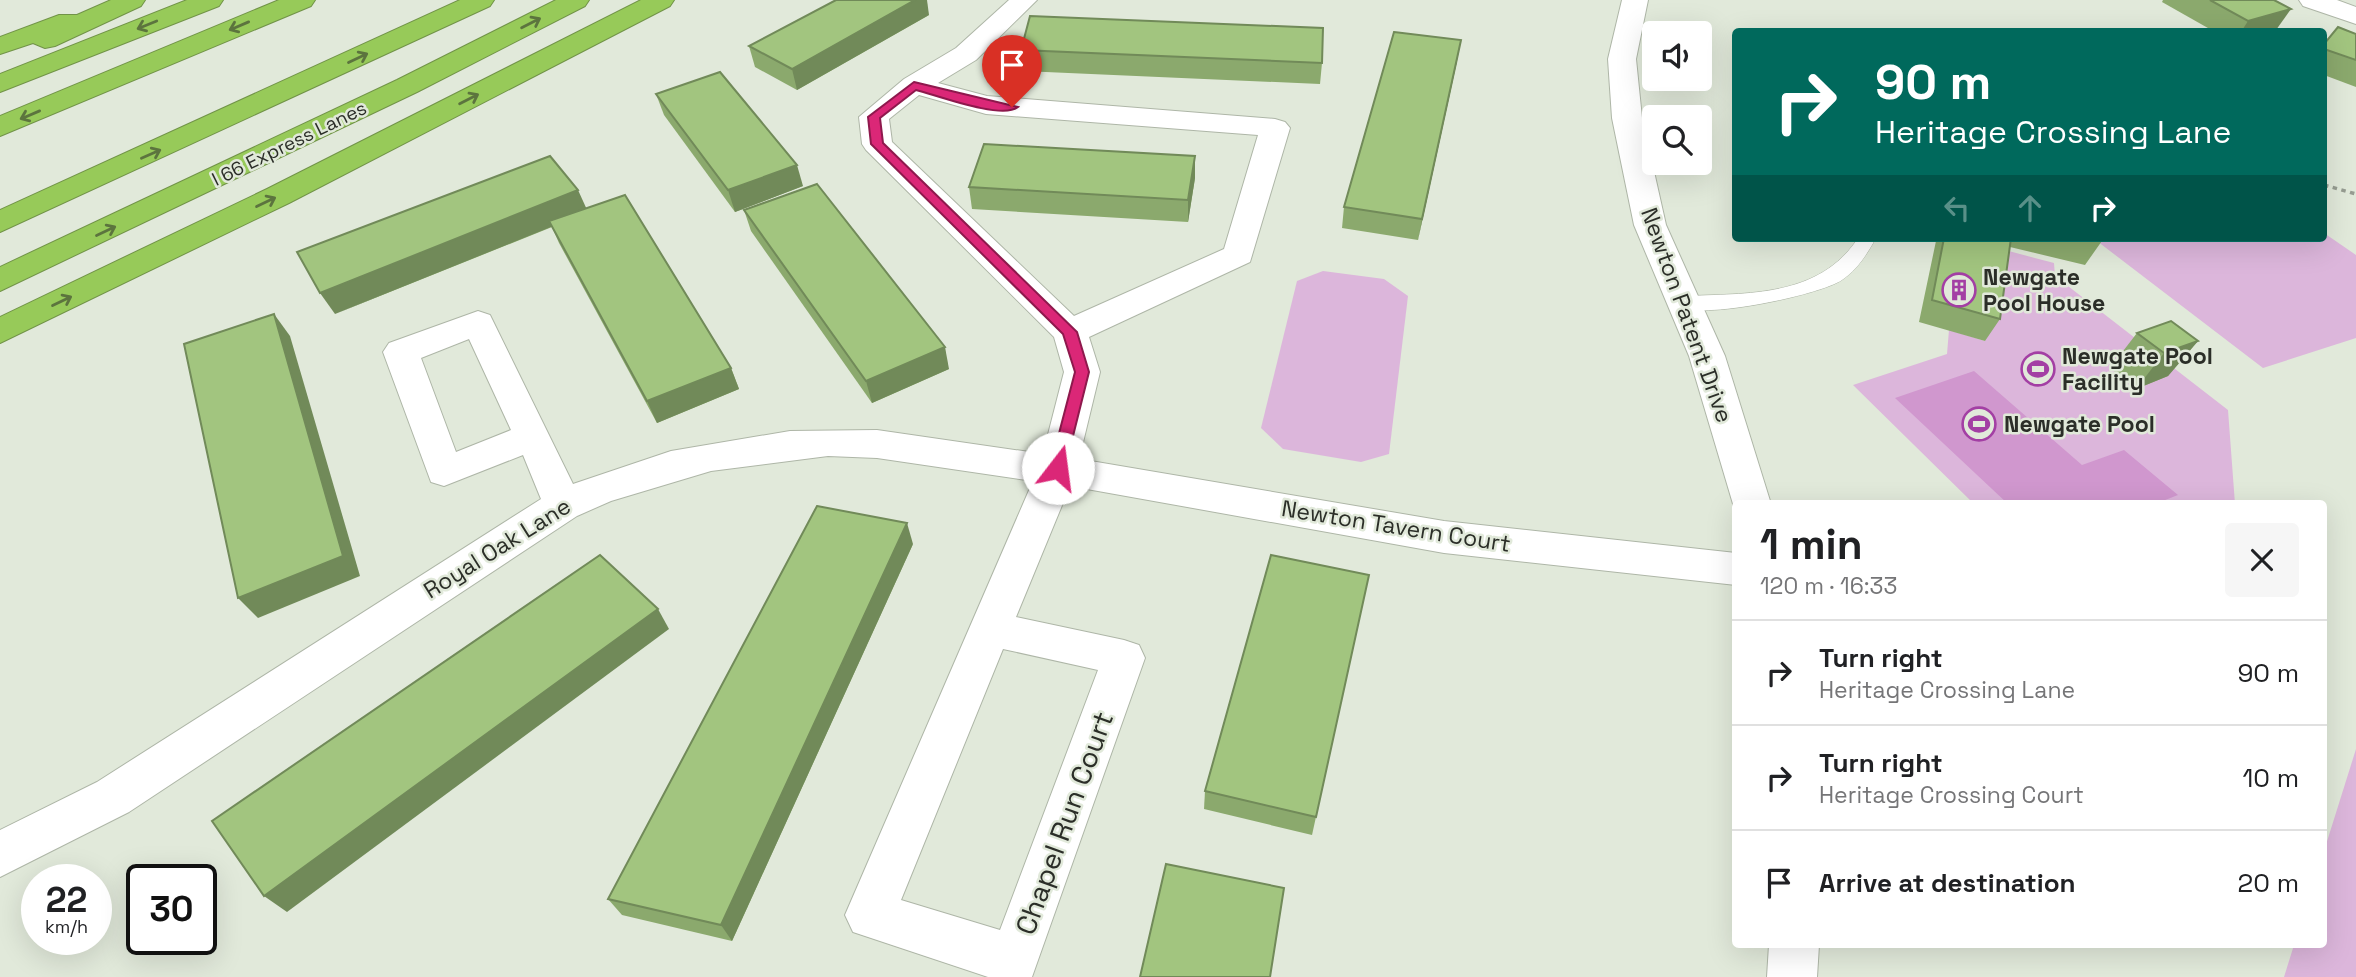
<!DOCTYPE html>
<html lang="en">
<head>
<meta charset="utf-8">
<style>
	body { margin:0; font-family:"Space Grotesk",sans-serif; background:#f6f6f6; color:#202124; height:100vh; display:flex; flex-direction:column; font-size:26px; white-space:nowrap }
	* { box-sizing:border-box; margin:0 }
	p { font-size:23px; color:#757577 }
	.icon { flex:none; width:38px; height:38px; fill:none; stroke:currentColor; stroke-width:2; stroke-linecap:round; stroke-linejoin:round }
	.map { position:relative; flex:1; overflow:hidden }
	.drawer { position:absolute; left:1732px; top:500px; width:595px; height:448px; display:flex; flex-direction:column; background:#fff; border-radius:7px; box-shadow:0 7px 28px #0002 }
	.drawer>* { flex:none }
	.banner { position:absolute; left:1732px; top:28px; width:595px; height:214px; border-radius:7px; box-shadow:0 7px 28px #0002; background:#00695c; color:#fff; overflow:hidden }
	.buttons { position:absolute; left:1642px; top:21px; display:grid; gap:14px }
	.buttons a { display:grid; place-items:center; width:70px; height:70px; border-radius:7px; background:#fff; box-shadow:0 7px 28px #0002; font-size:35px }
	.speed { position:absolute; left:21px; top:864px; display:flex; gap:14px; font-size:35px; font-weight:700; text-align:center }
	.speed>* { display:grid; place-content:center; width:91px; height:91px; border-radius:50%; background:#fff; box-shadow:0 7px 28px #0002; line-height:1 }
	.speed small { font-size:18px; font-weight:400 }
	.speed .limit { border:4px solid #111; border-radius:10px; background:#fff; color:#111 }
	.pin { position:absolute; display:grid; place-items:center; width:60px; height:60px; color:#fff; margin:-72px -30px; border-radius:50% 50% 50% 0; rotate:-45deg; box-shadow:0 0 7px #0007 }
	.pin .icon { rotate:45deg }
	.me { position:absolute; width:77px; margin:-38px; rotate:15deg; stroke-linejoin:round; filter:drop-shadow(0 0 5px #0008) }
	.turn { display:flex; align-items:center; gap:24px; height:147px; padding:0 28px; font-size:32px }
	.turn .icon { width:91px; height:91px; stroke-width:2.5 }
	.turn b { display:block; font-size:49px; line-height:60px }
	.lanes { display:flex; align-items:center; height:66px; padding:0 28px; background:#0003; justify-content:center; gap:35px; direction:ltr }
	.lanes .off { opacity:.35 }
	.round { display:grid; place-items:center; flex:none; width:74px; height:74px; border-radius:7px; background:#f6f6f6 }
	.overview { display:flex; align-items:center; justify-content:space-between; height:119px; padding:0 28px }
	h1 { font-size:42px; font-weight:700; line-height:52px }
	ul { padding:0; list-style:none }
	li { display:flex; align-items:center; gap:21px; height:105px; padding:0 28px; border-top:2px solid #e0e0e0 }
	li div { flex:1 }
	li b { display:block; font-size:26px }
	li em { font-style:normal }
	.map>svg:first-child { display:block }
	.green { fill:#dcb6db }
	.water { fill:#d097ce }
	.lines { fill:none; stroke-linecap:round; stroke-linejoin:round }
	.service-casing { stroke:#aeb6a7; stroke-width:1 }
	.minor-casing { stroke:#aeb6a7; stroke-width:2 }
	.tertiary-casing { stroke:#aeb6a7; stroke-width:2 }
	.motorway-casing { stroke:#719348; stroke-width:2 }
	.path { stroke:#969c91; stroke-width:3.5; stroke-dasharray:4.5 4.5; stroke-linecap:butt }
	.service { fill:#fff; fill-rule:evenodd }
	.minor { fill:#fff; fill-rule:evenodd }
	.tertiary { fill:#fff; fill-rule:evenodd }
	.motorway { fill:#97ca59; fill-rule:evenodd }
	.wall { fill:#8ba96d }
	.shaded-wall { fill:#718a59 }
	.building { fill:#a2c57f; stroke:#718a59; stroke-width:2 }
	.oneway { stroke:#5c743e }
	.route { fill:#db2777; stroke:#8e194d; stroke-width:2 }
	.labels { text-anchor:middle; stroke-width:5; stroke-linejoin:round; paint-order:stroke }
	.far-street-label { font-size:19px; fill:#2b2e28; stroke:#e1e9da }
	.poi-label { font-size:23px; font-weight:bold; fill:#2b2e28; stroke:#e1e9da; text-anchor:start }
	.street-label { font-size:23px; fill:#2b2e28; stroke:#e1e9da }
	.near-street-label { font-size:28px; fill:#2b2e28; stroke:#e1e9da }
</style>
</head>
<body>
<div class="map">
<svg width="2356" height="977" viewBox="0 0 2356 977">
	<rect width="100%" height="100%" fill="#e1e9da"/>
	<!-- green -->
	<g class="green">
		<path d="M2324 233 2356 255V338L2263 368 2093 238H2324Z"/>
		<path d="M2001 249 2054 263 2055 276 2228 410 2235 504H1974L1853 385 1947 354 1949 330 1985 341Z"/>
		<path d="M1323 271 1384 279 1408 296 1389 454 1361 462 1283 449 1261 428 1297 281Z"/>
		<path d="M2356 749V977H2284L2294 945H2324V851Z"/>
	</g>
	<!-- water -->
	<path class="water" d="M1974 371 2082 465 2124 450 2178 495 2155 504H2008L1895 398Z"/>
	<g class="lines">
		<defs>
			<path id="service" d="M1858 238H1876C1867 254 1858 269 1842 280 1821 295 1687 324 1674 303L1684 296C1747 293 1819 298 1858 238Z"/>
			<g id="minor">
				<path d="M1009 0H1037L976 60 938 83 987 96 1275 119 1285 122 1290 128 1250 262 1089 337 1100 372 1079 459 1444 521 1736 553V585L1444 553 1070 486 1016 617 1124 640 1139 645 1145 658 1032 977H988L853 932 845 915 1033 481 877 458 828 456 711 471 611 501 577 516 129 812 0 877V830L97 782 541 499 523 455 444 486 431 482 383 352 389 343 478 311 490 315 573 484 671 451 790 431 877 430 1043 454 1064 372 1054 337 866 150 862 144 859 117 904 79 956 48ZM919 95 986 114 1258 135 1224 249 1074 316 892 142 889 119ZM469 339 511 430 456 452 421 358ZM1003 649 1098 670 1000 930 901 900Z"/>
				<path d="M2299 0H2337L2356 7V24L2303 6Z"/>
			</g>
			<g id="tertiary">
				<path d="M1622 0H1648L1636 59 1642 118 1666 225 1725 356 1771 504H1736V510L1733 504 1689 356 1634 225 1612 118 1608 59Z"/>
				<path d="M1769 945H1819L1817 977H1767Z"/>
			</g>
			<g id="motorway">
				<path d="M111 0H145L141 6 55 46 45 48 33 43 0 54V37L59 15H77Z"/>
				<path d="M187 0H223L219 6 0 92V74Z"/>
				<path d="M279 0H315L311 6 0 136V116Z"/>
				<path d="M460 0H494L490 6 0 232V210Z"/>
				<path d="M556 0H589L585 6 417 92 0 291V267L397 80Z"/>
				<path d="M641 0H674L670 6 289 203 0 343V317L267 189Z"/>
			</g>
		</defs>
		<!-- service casing -->
		<use href="#service" class="service-casing"/>
		<!-- minor casing -->
		<use href="#minor" class="minor-casing"/>
		<!-- tertiary casing -->
		<use href="#tertiary" class="tertiary-casing"/>
		<!-- motorway casing -->
		<use href="#motorway" class="motorway-casing"/>
		<!-- path -->
		<path class="path" d="M2324 185 2356 194"/>
		<!-- service -->
		<use href="#service" class="service"/>
		<!-- minor -->
		<use href="#minor" class="minor"/>
		<!-- tertiary -->
		<use href="#tertiary" class="tertiary"/>
		<!-- motorway -->
		<use href="#motorway" class="motorway"/>
	</g>
	<!-- wall -->
	<g class="wall">
		<path d="M2163 0H2274L2276 30 2270 32H2215L2162 2Z"/>
		<path d="M929 15 797 90 755 67 749 46Z"/>
		<path d="M2356 34V87L2324 75V44Z"/>
		<path d="M1021 50 1322 63 1320 84 1023 71Z"/>
		<path d="M1457 61 1418 240 1342 228 1344 207Z"/>
		<path d="M656 94 803 186 735 212 664 115Z"/>
		<path d="M1195 156V178L1188 222 972 209 969 187Z"/>
		<path d="M586 209 731 368 739 389 657 423 559 243 552 227 335 314Z"/>
		<path d="M744 210 949 369 872 403 751 231Z"/>
		<path d="M1937 238H2104L2085 265 2010 247 2000 319 1985 341 1919 322 1936 241Z"/>
		<path d="M2137 333 2198 341 2168 376 2136 389 2110 368Z"/>
		<path d="M913 544 732 941 622 915 608 899Z"/>
		<path d="M1369 575 1312 835 1204 809 1205 791Z"/>
	</g>
	<!-- shaded-wall -->
	<g class="shaded-wall">
		<path d="M915 0H927L929 15 797 90 792 69Z"/>
		<path d="M2291 9 2276 30 2270 32H2241L2248 21Z"/>
		<path d="M1461 40 1457 61 1418 240 1422 219Z"/>
		<path d="M1195 156V178L1188 222V200Z"/>
		<path d="M797 165 803 186 735 212 728 190Z"/>
		<path d="M578 190 588 212 335 314 320 293Z"/>
		<path d="M274 314 290 336 360 576 258 618 238 598Z"/>
		<path d="M2198 341 2168 376 2136 389 2164 353Z"/>
		<path d="M945 347 949 369 872 403 866 381Z"/>
		<path d="M731 368 739 389 657 423 647 401Z"/>
		<path d="M907 523 913 544 732 941 721 925Z"/>
		<path d="M658 609 669 629 287 912 264 896Z"/>
	</g>
	<!-- building -->
	<g class="building">
		<path d="M836 0H915L792 69 749 46Z"/>
		<path d="M2210 0H2274L2291 9 2248 21Z"/>
		<path d="M1030 16 1323 28 1322 63 1021 50Z"/>
		<path d="M2338 27 2356 34V60L2324 49V44Z"/>
		<path d="M1394 32 1461 40 1422 219 1344 207Z"/>
		<path d="M720 72 797 165 728 190 656 94Z"/>
		<path d="M984 144 1195 156 1188 200 969 187Z"/>
		<path d="M550 156 578 190 320 293 297 252Z"/>
		<path d="M817 184 945 347 866 381 744 210Z"/>
		<path d="M625 195 731 368 647 401 549 221Z"/>
		<path d="M1944 238H2011L2000 319 1932 300Z"/>
		<path d="M274 314 343 556 238 598 184 344Z"/>
		<path d="M2171 321 2198 341 2164 353 2137 333Z"/>
		<path d="M817 506 907 523 721 925 608 899Z"/>
		<path d="M600 555 658 609 264 896 212 821Z"/>
		<path d="M1271 555 1369 575 1316 817 1205 791Z"/>
		<path d="M1166 864 1284 888 1270 977H1140Z"/>
	</g>
	<!-- one-way arrows -->
	<defs><path id="oneway-shaft" d="M-6 0H5M1.5-3L5.5 0L1.5 3" fill="none" stroke-width="1.6" stroke-linecap="round" stroke-linejoin="round" transform="scale(1.75)"/></defs>
	<g class="oneway">
		<use href="#oneway-shaft" transform="translate(531 23) rotate(-27)"/>
		<use href="#oneway-shaft" transform="translate(147 25) rotate(158)"/>
		<use href="#oneway-shaft" transform="translate(239 26) rotate(157)"/>
		<use href="#oneway-shaft" transform="translate(358 58) rotate(-25)"/>
		<use href="#oneway-shaft" transform="translate(469 99) rotate(-27)"/>
		<use href="#oneway-shaft" transform="translate(30 115) rotate(157)"/>
		<use href="#oneway-shaft" transform="translate(151 154) rotate(-24)"/>
		<use href="#oneway-shaft" transform="translate(266 202) rotate(-26)"/>
		<use href="#oneway-shaft" transform="translate(106 231) rotate(-25)"/>
		<use href="#oneway-shaft" transform="translate(62 301) rotate(-26)"/>
	</g>
	<!-- route -->
	<path class="route" d="M914 82 1018 107C1002 120 936 95 916 90L880 118 883 143 1077 332 1089 372 1064 472H1052L1050 468 1075 372 1063 334 871 144 868 117Z"/>
	<!-- icons -->
	<defs>
		<symbol id="building-ring" viewBox="-11 -11 22 22"><circle r="9.5" fill="#e1e9da" stroke="#a33fa4" stroke-width="1.5"/><path d="M-4-6H4V6H1V3H-1V6H-4ZM-2.5-4.3h1.7v1.8h-1.7ZM.8-4.3h1.7v1.8H.8ZM-2.5-1h1.7V.8h-1.7ZM.8-1h1.7V.8H.8Z" fill="#a33fa4"/></symbol>
		<symbol id="stadium-ring" viewBox="-11 -11 22 22"><circle r="9.5" fill="#e1e9da" stroke="#a33fa4" stroke-width="1.5"/><path d="M0-5a6.5 5 0 1 0 0 10a6.5 5 0 1 0 0-10ZM-3.5-1.8h7v3.6h-7Z" fill="#a33fa4"/></symbol>
	</defs>
	<g fill-rule="evenodd">
		<use href="#building-ring" x="1940" y="271" width="38" height="38"/>
		<use href="#stadium-ring" x="2019" y="350" width="38" height="38"/>
		<use href="#stadium-ring" x="1960" y="405" width="38" height="38"/>
	</g>
	<g class="labels">
		<!-- far-street labels -->
		<g class="far-street-label">
			<text transform="translate(289 143) rotate(-26)" y="7">I 66 Express Lanes</text>
		</g>
		<!-- poi labels -->
		<g class="poi-label">
			<text x="1983" y="285">Newgate<tspan x="1983" dy="26">Pool House</tspan></text>
			<text x="2062" y="364">Newgate Pool<tspan x="2062" dy="26">Facility</tspan></text>
			<text x="2004" y="432">Newgate Pool</text>
		</g>
		<!-- street labels -->
		<g class="street-label">
			<text transform="translate(1687 315) rotate(70)" y="8">Newton Patent Drive</text>
			<text transform="translate(1396 526) rotate(9)" y="8">Newton Tavern Court</text>
			<text transform="translate(497 548) rotate(-32)" y="8">Royal Oak Lane</text>
		</g>
		<!-- near-street labels -->
		<g class="near-street-label">
			<text transform="translate(1064 823) rotate(-70)" y="10">Chapel Run Court</text>
		</g>
	</g>
</svg>
<div class="buttons">
<a><svg class="icon" aria-label="sound" viewBox="0 0 24 24"><path d="M4 9h4l5-4v14l-5-4H4zM17 9q2 3 0 6"/></svg></a>
<a><svg class="icon" aria-label="search" viewBox="0 0 24 24"><circle cx="10" cy="10" r="6"/><path d="M15 15l6 6"/></svg></a>
</div>
<div class="speed"><div>22<small>km/h</small></div><div class="limit">30</div></div>
<div class="pin" style="left:1012px;top:107px;background:#d93025"><svg class="icon" aria-label="arrive" viewBox="0 0 24 24"><path d="M6 21V4h12l-3 4 3 4H6"/></svg></div>
<svg class="me" style="left:1058px;top:468px" viewBox="-20 -20 40 40"><circle r="19" fill="#fff"/><path d="M0-13L10 11 0 6-10 11z" fill="#db2777"/></svg>
<div class="banner">
<div class="turn"><svg class="icon" aria-label="right" viewBox="0 0 24 24"><path d="M7 20v-9h11M14 6l5 5-5 5"/></svg><div><b>90 m</b>Heritage Crossing Lane</div></div>
<div class="lanes"><svg class="icon off" aria-label="left" viewBox="0 0 24 24"><path d="M17 20v-9H6M10 6l-5 5 5 5"/></svg><svg class="icon off" aria-label="ahead" viewBox="0 0 24 24"><path d="M12 20V5M6 11l6-6 6 6"/></svg><svg class="icon" aria-label="right" viewBox="0 0 24 24"><path d="M7 20v-9h11M14 6l5 5-5 5"/></svg></div>
</div>
<section class="drawer">
<div class="overview"><div><h1>1 min</h1><p>120 m · 16:33</p></div><a class="round"><svg class="icon" aria-label="close" viewBox="0 0 24 24"><path d="M6 6l12 12M18 6L6 18"/></svg></a></div>
<ul>
<li><svg class="icon" aria-label="right" viewBox="0 0 24 24"><path d="M7 20v-9h11M14 6l5 5-5 5"/></svg><div><b>Turn right</b><p>Heritage Crossing Lane</p></div><em>90 m</em></li>
<li><svg class="icon" aria-label="right" viewBox="0 0 24 24"><path d="M7 20v-9h11M14 6l5 5-5 5"/></svg><div><b>Turn right</b><p>Heritage Crossing Court</p></div><em>10 m</em></li>
<li><svg class="icon" aria-label="arrive" viewBox="0 0 24 24"><path d="M6 21V4h12l-3 4 3 4H6"/></svg><div><b>Arrive at destination</b></div><em>20 m</em></li>
</ul>
</section>
</div>
</body>
</html>
